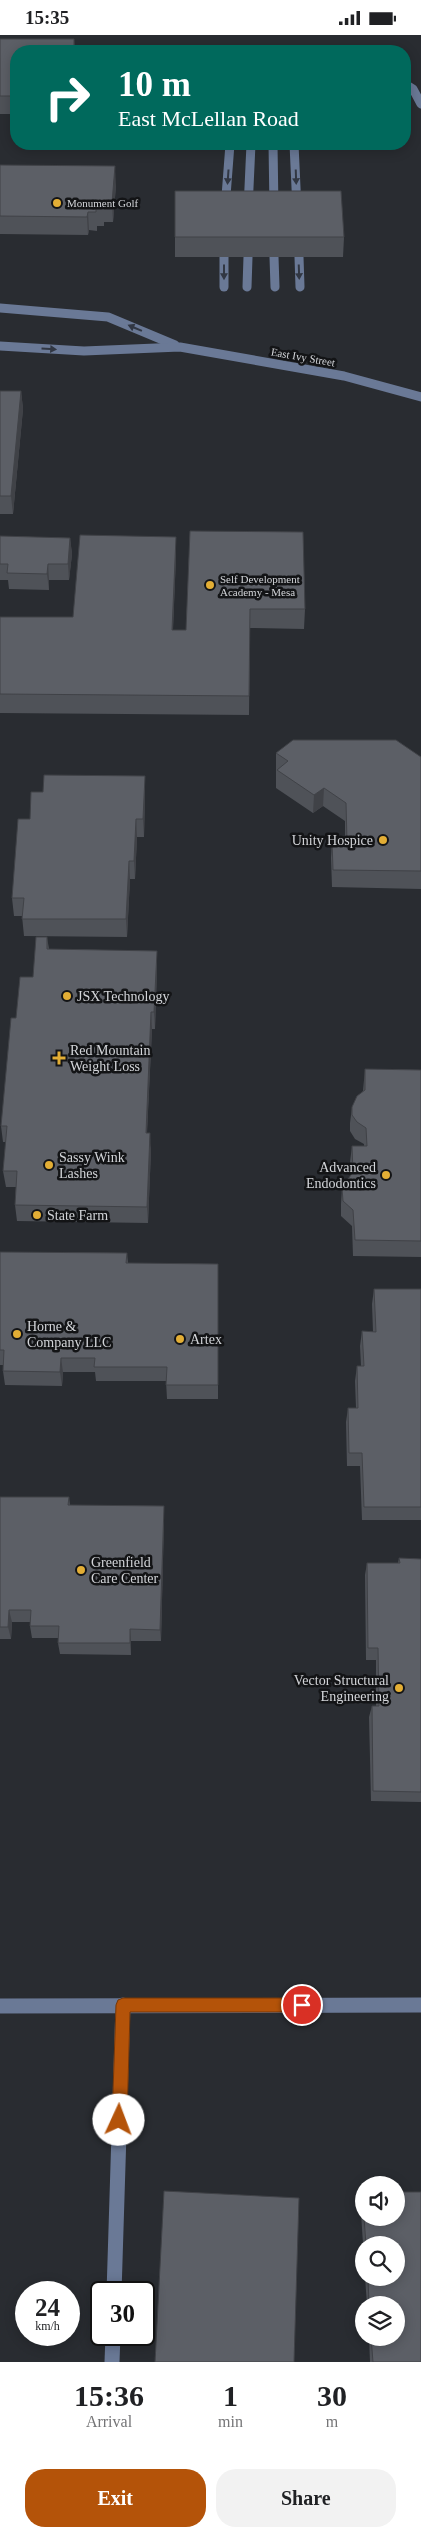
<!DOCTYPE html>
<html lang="en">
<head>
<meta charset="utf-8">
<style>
	body { margin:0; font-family:Georgia,serif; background:#f2f2f2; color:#202124; height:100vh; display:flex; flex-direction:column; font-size:19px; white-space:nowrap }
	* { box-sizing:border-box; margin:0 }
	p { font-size:16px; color:#757577 }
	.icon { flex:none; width:28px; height:28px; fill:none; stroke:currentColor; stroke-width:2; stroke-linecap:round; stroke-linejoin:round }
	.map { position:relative; height:2327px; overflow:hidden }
	.drawer { display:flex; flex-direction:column; background:#fff; flex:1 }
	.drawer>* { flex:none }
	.hud { position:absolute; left:10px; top:10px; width:401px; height:105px; border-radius:20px; box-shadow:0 2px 12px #0003; background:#00695c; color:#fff; overflow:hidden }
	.tools { position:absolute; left:355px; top:2141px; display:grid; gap:10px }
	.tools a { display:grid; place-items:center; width:50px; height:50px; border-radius:50%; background:#fff; box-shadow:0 2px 12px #0003; font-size:25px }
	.speed { position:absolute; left:15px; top:2246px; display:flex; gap:10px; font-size:25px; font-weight:700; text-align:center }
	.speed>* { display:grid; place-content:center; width:65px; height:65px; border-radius:50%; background:#fff; box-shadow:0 2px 12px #0003; line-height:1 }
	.speed small { font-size:12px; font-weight:400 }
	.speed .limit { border:2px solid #111; border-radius:8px; background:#fff; color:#111 }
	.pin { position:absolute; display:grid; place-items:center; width:42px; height:42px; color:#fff; margin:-21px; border:2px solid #fff; border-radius:50%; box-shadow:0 1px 5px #0007 }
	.me { position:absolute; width:55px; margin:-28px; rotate:2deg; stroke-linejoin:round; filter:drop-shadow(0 0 4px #0008) }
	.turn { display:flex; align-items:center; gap:18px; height:105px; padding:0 25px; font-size:22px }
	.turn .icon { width:65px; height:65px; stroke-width:2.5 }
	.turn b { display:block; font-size:35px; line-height:42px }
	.eta { display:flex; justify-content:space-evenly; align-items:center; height:85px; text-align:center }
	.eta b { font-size:30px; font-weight:700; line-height:35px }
	.cta { display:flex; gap:10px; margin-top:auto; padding:10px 25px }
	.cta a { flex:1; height:58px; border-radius:20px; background:#b45309; color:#fff; font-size:20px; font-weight:700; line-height:58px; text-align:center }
	.cta a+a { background:#f2f2f2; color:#202124 }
	.status { display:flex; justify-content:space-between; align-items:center; height:35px; padding:0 25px; background:#fff; direction:ltr }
	.status svg { height:14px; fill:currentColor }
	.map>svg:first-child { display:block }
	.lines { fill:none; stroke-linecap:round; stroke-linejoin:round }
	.minor-far1 { stroke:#6a7996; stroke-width:9 }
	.minor { stroke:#6a7996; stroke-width:15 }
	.wall { fill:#4f5258 }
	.shaded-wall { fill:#404247 }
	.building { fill:#5c5f66; stroke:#404247 }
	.oneway { fill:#313743 }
	.route { fill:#b45309; stroke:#753606 }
	.poi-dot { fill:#e3ae35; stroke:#131416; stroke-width:2 }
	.labels { text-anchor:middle; stroke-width:5; stroke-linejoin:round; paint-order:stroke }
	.far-poi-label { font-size:11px; fill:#d3d5d9; stroke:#131416; text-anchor:start }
	.far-street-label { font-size:11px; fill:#d3d5d9; stroke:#131416 }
	.poi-label { font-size:14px; fill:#d3d5d9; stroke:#131416; text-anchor:start }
</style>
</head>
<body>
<div class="status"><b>15:35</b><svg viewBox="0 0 49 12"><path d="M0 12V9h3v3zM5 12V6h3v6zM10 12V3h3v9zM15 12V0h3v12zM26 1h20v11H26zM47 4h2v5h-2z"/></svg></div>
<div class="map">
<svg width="421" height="2327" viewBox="0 0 421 2327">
	<rect width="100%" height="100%" fill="#292c31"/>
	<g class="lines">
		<!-- minor-far1 -->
		<g class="minor-far1">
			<path d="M405 49 413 54 421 69"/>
			<path d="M273 109 274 174"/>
			<path d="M294 109 297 174"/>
			<path d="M225 174 230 109"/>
			<path d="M248 174 251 109"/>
			<path d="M224 222V252"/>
			<path d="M274 222 275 252"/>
			<path d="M299 222 300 252"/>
			<path d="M247 252 248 222"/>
			<path d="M0 273 108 282 175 310"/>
			<path d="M0 311 84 316 180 312 344 341 421 362"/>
		</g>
		<!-- minor -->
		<g class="minor">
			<path d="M0 1971 421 1970"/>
			<path d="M114 2258 123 1970"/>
			<path d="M112 2327 113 2300"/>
		</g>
	</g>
	<!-- wall -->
	<g class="wall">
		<path d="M0 4H74L75 16H16V79H0Z"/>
		<path d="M0 130 116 150 113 187H104V191H97V196L89 195 88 200 0 199Z"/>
		<path d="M175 202H344L343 222H175Z"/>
		<path d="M0 356H21L23 374 13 479H0Z"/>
		<path d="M190 496 305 574 304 594 250 593 249 680 0 678V582H73L176 502V521L173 595H186Z"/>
		<path d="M0 501 70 503 72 519 69 545H49V555L9 554 8 545H0Z"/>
		<path d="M276 718 421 722V854L332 852 331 823 332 805 345 806V786L323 771 313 778 276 753Z"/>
		<path d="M145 741V759L144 802H137L135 844H130L127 902 24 901 22 881H14L12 863 30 784 43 757Z"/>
		<path d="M47 902 49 914 157 916V934L155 994H152L147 1098 151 1115 148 1188 17 1186 15 1170 16 1152H6L3 1136 6 1107H3L1 1091 16 983 33 942Z"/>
		<path d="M365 1034 421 1035V1222L353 1221 352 1191 341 1181V1169L342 1153 351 1140 350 1127 352 1111H364V1109L355 1104 350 1096V1088L352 1072 363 1056Z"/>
		<path d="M0 1217 127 1218 128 1228 218 1229V1364H167L166 1346H96L95 1337H63L62 1351 5 1350 3 1336V1330H0Z"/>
		<path d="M374 1254H421V1485H362L360 1431H347L346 1387 348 1373H356L355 1346 357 1331H361L360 1311 362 1296 373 1297 372 1269Z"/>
		<path d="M0 1462H69L70 1470 164 1471V1484L161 1606H131V1620L60 1619 58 1608V1603H32L30 1591V1587H12L11 1604H0Z"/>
		<path d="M399 1523 421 1524V1767L371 1766 369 1682 372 1671H376V1625H366L365 1540 367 1528H398Z"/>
		<path d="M396 2157H421V2327H370L369 2302H396V2270H367L365 2242H396V2210H364V2224L360 2163 363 2158H364V2182H396Z"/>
	</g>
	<!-- shaded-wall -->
	<g class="shaded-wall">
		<path d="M115 131 116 150 113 187 112 168Z"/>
		<path d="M88 177 89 195 88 200 87 182Z"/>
		<path d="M21 356 23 374 13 479 11 461Z"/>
		<path d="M176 502V521L172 614V595Z"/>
		<path d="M70 503 72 519 69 545 68 529Z"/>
		<path d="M48 529 49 545V555L47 539Z"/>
		<path d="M145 741V759L144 802 143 784Z"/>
		<path d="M324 753 323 771 313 778 314 760Z"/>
		<path d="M136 784 137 802 135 844 134 826Z"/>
		<path d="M129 826 130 844 127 902 126 884Z"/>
		<path d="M157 916V934L155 994 154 977Z"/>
		<path d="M151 977 152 994 146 1115V1098Z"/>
		<path d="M150 1098 151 1115 148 1188 147 1172Z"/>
		<path d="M61 1323 63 1337 62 1351 60 1337Z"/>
		<path d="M164 1471V1484L161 1606 160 1595Z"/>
		<path d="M9 1575 12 1587 11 1604 8 1592Z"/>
		<path d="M130 1594 131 1606V1620L130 1608Z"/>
	</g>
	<!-- building -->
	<g class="building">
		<path d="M0 4H74V16H16V61H0Z"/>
		<path d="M0 130 115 131 112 168H104L103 173H96V177H88L87 182 0 181Z"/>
		<path d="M175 156H341L344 202H175Z"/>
		<path d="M0 356H21L11 461H0Z"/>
		<path d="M190 496 303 497 305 574H250L249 661 0 659V582H73L80 500 176 502 172 595H186Z"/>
		<path d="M0 501 70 503 68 529H48L47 539 7 538 8 529H0Z"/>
		<path d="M293 705H396L421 722V836L333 835 332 805 347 806 346 768 324 753 314 760 277 735 288 726 276 718Z"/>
		<path d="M44 740 145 741 143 784H136L134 826H129L126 884H22L24 863H12L18 784H30L31 757H43Z"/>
		<path d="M36 902H47V914L157 916 154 977H151L146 1098H150L147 1172 15 1170 17 1136H3L7 1091H1L11 983H16L20 942H33Z"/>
		<path d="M365 1034 421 1035V1206L355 1205 353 1175 343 1166 342 1153 353 1137 352 1111H367L366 1093 357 1087 352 1080V1072L357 1061 365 1055Z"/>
		<path d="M0 1217 127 1218 126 1228 218 1229V1350H166L167 1332H94L95 1323H61L60 1337 3 1336 4 1315H0Z"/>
		<path d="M374 1254H421V1472H364L362 1418H349L348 1373H358L357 1331H364L362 1296 376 1297Z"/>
		<path d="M0 1462H69L68 1470 164 1471 160 1595 130 1594V1608H58L59 1591H30L31 1575H9L8 1592H0Z"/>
		<path d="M399 1523 421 1524V1757L373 1756 372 1671H379L378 1613H368L367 1528H400Z"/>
		<path d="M164 2156 299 2163 294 2327H155Z"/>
		<path d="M396 2157H421V2327H373L371 2302H396V2270H369L368 2242H396V2210H366L364 2182H396Z"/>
		<path d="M363 2158H364V2179Z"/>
	</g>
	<!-- one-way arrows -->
	<defs><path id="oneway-solid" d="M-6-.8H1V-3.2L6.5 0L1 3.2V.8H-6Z" transform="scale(1.25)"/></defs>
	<g class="oneway">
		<use href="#oneway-solid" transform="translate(228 142) rotate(94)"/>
		<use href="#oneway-solid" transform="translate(296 142) rotate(88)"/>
		<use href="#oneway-solid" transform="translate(224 237) rotate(90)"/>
		<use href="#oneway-solid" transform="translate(299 237) rotate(88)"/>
		<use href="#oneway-solid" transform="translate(135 293) rotate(-157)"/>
		<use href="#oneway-solid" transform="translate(49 314) rotate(4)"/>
	</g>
	<!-- route -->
	<path class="route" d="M123 1963H302L307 1965 309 1970 307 1975 302 1977H130L127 2085 125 2090 119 2092 114 2090 112 2085 116 1970 118 1965Z"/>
	<!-- markers -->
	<g class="poi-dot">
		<circle cx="57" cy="168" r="5"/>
		<circle cx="210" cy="550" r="5"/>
		<circle cx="383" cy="805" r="5"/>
		<circle cx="67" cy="961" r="5"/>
		<path d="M56.5 1015.5h5v5h5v5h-5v5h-5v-5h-5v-5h5z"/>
		<circle cx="49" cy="1130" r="5"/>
		<circle cx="386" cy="1140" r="5"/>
		<circle cx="37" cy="1180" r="5"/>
		<circle cx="17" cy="1299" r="5"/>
		<circle cx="180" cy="1304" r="5"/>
		<circle cx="81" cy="1535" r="5"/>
		<circle cx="399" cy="1653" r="5"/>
	</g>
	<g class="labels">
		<!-- far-poi labels -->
		<g class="far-poi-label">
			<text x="67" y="172">Monument Golf</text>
			<text x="220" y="548">Self Development<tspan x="220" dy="13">Academy - Mesa</tspan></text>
		</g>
		<!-- far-street labels -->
		<g class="far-street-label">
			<text transform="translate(303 322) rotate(10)" y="4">East Ivy Street</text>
		</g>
		<!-- poi labels -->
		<g class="poi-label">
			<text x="373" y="810" text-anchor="end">Unity Hospice</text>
			<text x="77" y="966">JSX Technology</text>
			<text x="70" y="1020">Red Mountain<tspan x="70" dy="16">Weight Loss</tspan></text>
			<text x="59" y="1127">Sassy Wink<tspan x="59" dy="16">Lashes</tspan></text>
			<text x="376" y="1137" text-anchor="end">Advanced<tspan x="376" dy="16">Endodontics</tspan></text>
			<text x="47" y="1185">State Farm</text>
			<text x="27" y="1296">Horne &amp;<tspan x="27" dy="16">Company LLC</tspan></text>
			<text x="190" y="1309">Artex</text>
			<text x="91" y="1532">Greenfield<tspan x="91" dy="16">Care Center</tspan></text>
			<text x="389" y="1650" text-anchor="end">Vector Structural<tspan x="389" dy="16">Engineering</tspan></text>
		</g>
	</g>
</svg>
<div class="tools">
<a><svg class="icon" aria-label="sound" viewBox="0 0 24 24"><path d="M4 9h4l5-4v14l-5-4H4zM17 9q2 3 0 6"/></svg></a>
<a><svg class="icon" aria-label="search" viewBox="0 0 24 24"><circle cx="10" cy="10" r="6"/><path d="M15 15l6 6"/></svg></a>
<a><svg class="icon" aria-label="layers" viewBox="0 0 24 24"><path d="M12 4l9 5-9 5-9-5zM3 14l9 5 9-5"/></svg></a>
</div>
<div class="speed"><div>24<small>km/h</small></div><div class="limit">30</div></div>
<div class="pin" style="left:302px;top:1970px;background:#d93025"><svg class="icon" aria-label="arrive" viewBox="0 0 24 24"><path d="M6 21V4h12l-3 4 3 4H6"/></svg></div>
<svg class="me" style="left:119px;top:2085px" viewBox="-20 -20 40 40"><circle r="19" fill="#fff"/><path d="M0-13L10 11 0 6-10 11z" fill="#b45309"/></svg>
<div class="hud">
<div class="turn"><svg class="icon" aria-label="right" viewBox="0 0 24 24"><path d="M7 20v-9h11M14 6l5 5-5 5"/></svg><div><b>10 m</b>East McLellan Road</div></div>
</div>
</div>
<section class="drawer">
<div class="eta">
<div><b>15:36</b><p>Arrival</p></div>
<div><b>1</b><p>min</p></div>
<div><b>30</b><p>m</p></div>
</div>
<div class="cta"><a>Exit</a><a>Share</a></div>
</section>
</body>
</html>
